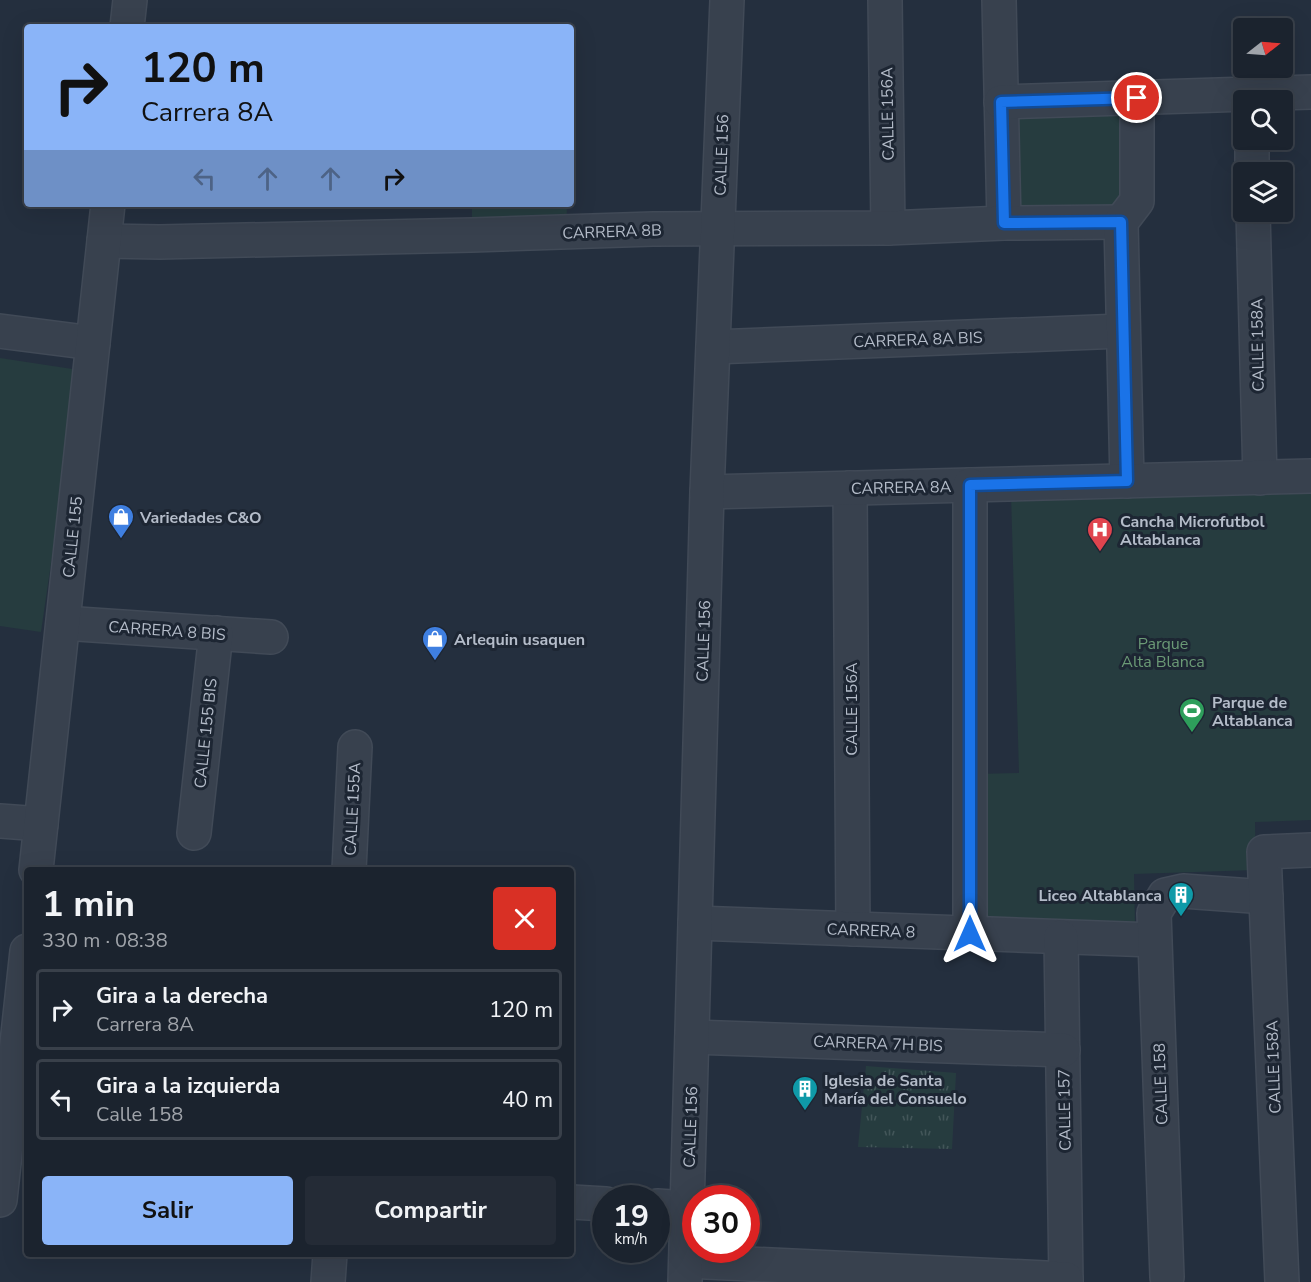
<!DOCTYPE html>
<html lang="es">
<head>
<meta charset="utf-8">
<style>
	body { margin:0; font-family:"Nunito Sans",sans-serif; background:#242b36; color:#f1f3f6; height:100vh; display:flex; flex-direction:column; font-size:22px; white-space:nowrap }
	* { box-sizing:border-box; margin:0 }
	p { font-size:20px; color:#a0a4aa }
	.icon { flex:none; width:33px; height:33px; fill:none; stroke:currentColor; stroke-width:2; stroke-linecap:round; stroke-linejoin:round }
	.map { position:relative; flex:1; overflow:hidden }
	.side { position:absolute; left:24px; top:867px; width:550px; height:390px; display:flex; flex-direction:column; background:#1b232e; border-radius:6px; box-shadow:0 6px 24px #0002,0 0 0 2px #39404a }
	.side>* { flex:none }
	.banner { position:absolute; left:24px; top:24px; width:550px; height:183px; border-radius:6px; box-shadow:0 6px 24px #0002,0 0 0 2px #39404a; background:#8ab4f8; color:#111; overflow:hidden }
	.needle { width:39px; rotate:73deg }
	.buttons { position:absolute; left:1233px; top:18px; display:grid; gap:12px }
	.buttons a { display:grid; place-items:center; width:60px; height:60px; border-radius:6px; background:#1b232e; box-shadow:0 6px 24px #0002,0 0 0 2px #39404a; font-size:30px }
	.speed { position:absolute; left:592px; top:1185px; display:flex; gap:12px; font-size:30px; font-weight:700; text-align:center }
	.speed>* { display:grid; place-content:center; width:78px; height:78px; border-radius:50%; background:#1b232e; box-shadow:0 6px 24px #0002,0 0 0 2px #39404a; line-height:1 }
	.speed small { font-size:15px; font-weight:400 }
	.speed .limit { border:9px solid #d22; background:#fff; color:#111 }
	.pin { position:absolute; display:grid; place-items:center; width:51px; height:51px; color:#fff; margin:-26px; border:3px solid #fff; border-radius:50%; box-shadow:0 2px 6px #0007 }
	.me { position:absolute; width:66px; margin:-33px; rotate:0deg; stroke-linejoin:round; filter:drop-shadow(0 0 4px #0008) }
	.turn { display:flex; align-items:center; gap:21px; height:126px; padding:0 18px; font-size:27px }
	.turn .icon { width:78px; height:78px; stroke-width:2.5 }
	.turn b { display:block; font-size:42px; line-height:51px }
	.lanes { display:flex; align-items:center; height:57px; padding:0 18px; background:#0003; justify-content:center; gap:30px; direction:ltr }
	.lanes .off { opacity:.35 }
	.round { display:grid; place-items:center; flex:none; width:63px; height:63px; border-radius:6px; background:#242b36 }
	.head { display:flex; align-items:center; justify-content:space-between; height:102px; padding:0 18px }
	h1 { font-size:36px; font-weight:700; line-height:45px }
	.cta { display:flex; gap:12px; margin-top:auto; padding:12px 18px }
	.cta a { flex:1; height:69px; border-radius:6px; background:#8ab4f8; color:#111; font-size:24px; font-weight:700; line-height:69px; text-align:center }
	.cta a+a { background:#242b36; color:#f1f3f6 }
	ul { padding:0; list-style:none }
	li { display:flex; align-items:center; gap:18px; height:81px; margin:0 12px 9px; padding:0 6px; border:3px solid #39404a; border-radius:6px }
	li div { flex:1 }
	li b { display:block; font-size:22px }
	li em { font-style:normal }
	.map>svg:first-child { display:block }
	.grass { fill:url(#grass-tufts) }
	.green { fill:#263c3f }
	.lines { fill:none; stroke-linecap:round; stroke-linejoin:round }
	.minor-casing { stroke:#414a57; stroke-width:36 }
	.minor { stroke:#38414e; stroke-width:33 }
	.route-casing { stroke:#114b97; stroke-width:15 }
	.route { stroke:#1a73e8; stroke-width:10 }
	.labels { text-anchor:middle; stroke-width:6; stroke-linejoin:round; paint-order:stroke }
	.street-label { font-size:16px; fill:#b4bcc9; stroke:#1d2633 }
	.poi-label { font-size:16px; font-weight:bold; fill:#b4bcc9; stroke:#1d2633; text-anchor:start }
	.park-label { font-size:16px; fill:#6b9a76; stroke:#1d2633 }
</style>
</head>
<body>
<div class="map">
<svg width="1311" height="1282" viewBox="0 0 1311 1282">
	<defs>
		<pattern id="grass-tufts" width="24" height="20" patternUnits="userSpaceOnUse" patternTransform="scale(1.5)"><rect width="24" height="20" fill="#263c3f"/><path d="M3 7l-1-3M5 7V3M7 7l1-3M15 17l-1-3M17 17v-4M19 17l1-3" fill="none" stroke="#435659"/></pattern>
	</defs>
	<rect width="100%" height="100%" fill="#242f3e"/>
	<!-- grass -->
	<path class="grass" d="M866 1066 956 1073 952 1149 858 1147Z"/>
	<!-- green -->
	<g class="green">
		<path d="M1137 97 1121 222 1004 223 1001 102Z"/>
		<path d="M472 204H567L566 232 472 235Z"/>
		<path d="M0 358 79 370 41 632 0 626Z"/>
		<path d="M1311 487V820L1255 822 1256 870 1134 874 1135 926 980 930 976 774 1019 773 1011 494Z"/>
	</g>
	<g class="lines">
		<defs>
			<g id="minor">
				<path d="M885 0 888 228"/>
				<path d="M999 0 1004 223"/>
				<path d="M127 27 130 0"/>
				<path d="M1001 102 1311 92"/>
				<path d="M1252 140V172"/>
				<path d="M1253 212 1260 478"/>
				<path d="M104 241 160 242 472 235 653 229 888 228 1004 223 1121 222"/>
				<path d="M0 331 93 343"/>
				<path d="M713 347 1122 331"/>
				<path d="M1127 481 1121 222 1137 201V97"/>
				<path d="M850 488 853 929"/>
				<path d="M707 492 1311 476"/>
				<path d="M63 623 271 637"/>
				<path d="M0 821 41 824"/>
				<path d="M194 833 216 633"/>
				<path d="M36 870 108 204"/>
				<path d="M349 870 355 747"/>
				<path d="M695 923 1154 940"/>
				<path d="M970 934V485"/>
				<path d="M1061 937 1066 1282"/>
				<path d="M692 1037 1063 1050"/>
				<path d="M0 1200 27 951"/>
				<path d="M572 1202 606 1204"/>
				<path d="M657 1206 687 1208"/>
				<path d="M686 1261 1066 1279"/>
				<path d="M1167 1277 1154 913 1165 895 1183 891 1266 897"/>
				<path d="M328 1282 330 1254"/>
				<path d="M685 1282 707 492 727 0"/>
				<path d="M1282 1282 1264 852 1311 850"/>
			</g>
		</defs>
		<!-- minor casing -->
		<use href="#minor" class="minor-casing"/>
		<!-- minor -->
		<use href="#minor" class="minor"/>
	</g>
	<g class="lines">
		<defs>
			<path id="route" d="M970 934V485L1127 481 1121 222 1004 223 1001 102 1137 98"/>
		</defs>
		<!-- route casing -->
		<use href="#route" class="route-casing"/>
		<!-- route -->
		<use href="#route" class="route"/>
	</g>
	<!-- icons -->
	<defs>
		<symbol id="shop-pin" viewBox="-11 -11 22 30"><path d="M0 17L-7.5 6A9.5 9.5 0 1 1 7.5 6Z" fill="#3f7fe0" stroke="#1d2633"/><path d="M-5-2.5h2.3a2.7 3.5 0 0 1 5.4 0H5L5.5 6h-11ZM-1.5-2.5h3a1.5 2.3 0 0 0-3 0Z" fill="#fff"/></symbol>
		<symbol id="hospital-pin" viewBox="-11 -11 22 30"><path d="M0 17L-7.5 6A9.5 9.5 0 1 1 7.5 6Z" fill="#e0444e" stroke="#1d2633"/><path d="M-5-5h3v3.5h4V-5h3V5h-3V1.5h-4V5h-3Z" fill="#fff"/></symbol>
		<symbol id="stadium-pin" viewBox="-11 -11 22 30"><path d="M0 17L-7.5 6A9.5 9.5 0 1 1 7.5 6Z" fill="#2e9e5b" stroke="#1d2633"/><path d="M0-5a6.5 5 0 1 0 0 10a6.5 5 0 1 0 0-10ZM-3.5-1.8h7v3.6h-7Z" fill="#fff"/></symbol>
		<symbol id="building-pin" viewBox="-11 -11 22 30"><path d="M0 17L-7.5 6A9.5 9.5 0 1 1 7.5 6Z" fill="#0f9aa8" stroke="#1d2633"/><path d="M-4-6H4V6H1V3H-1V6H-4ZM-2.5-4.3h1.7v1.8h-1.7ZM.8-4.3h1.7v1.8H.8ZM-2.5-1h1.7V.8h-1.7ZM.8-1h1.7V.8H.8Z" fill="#fff"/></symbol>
	</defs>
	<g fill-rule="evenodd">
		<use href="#shop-pin" x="106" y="502" width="30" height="40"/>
		<use href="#hospital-pin" x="1085" y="515" width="30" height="40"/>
		<use href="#shop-pin" x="420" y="624" width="30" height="40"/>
		<use href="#stadium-pin" x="1177" y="696" width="30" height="40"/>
		<use href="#building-pin" x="1166" y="880" width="30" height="40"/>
		<use href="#building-pin" x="790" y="1074" width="30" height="40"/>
	</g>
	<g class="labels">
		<!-- street labels -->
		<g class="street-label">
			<text transform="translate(887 114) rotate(-91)" y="6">CALLE 156A</text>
			<text transform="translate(721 155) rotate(-88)" y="6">CALLE 156</text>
			<text transform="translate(612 231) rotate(-2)" y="6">CARRERA 8B</text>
			<text transform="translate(918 339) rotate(-2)" y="6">CARRERA 8A BIS</text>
			<text transform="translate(1257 345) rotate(-91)" y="6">CALLE 158A</text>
			<text transform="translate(901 487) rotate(-1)" y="6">CARRERA 8A</text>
			<text transform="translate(72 537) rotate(-84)" y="6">CALLE 155</text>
			<text transform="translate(167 630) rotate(4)" y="6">CARRERA 8 BIS</text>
			<text transform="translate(703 641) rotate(-88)" y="6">CALLE 156</text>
			<text transform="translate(851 709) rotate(-90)" y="6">CALLE 156A</text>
			<text transform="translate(205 733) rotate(-84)" y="6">CALLE 155 BIS</text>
			<text transform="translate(352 809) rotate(-87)" y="6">CALLE 155A</text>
			<text transform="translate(871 930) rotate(2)" y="6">CARRERA 8</text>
			<text transform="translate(878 1043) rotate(2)" y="6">CARRERA 7H BIS</text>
			<text transform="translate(1273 1067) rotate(-92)" y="6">CALLE 158A</text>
			<text transform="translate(1160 1084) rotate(-92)" y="6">CALLE 158</text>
			<text transform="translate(1064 1110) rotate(-91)" y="6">CALLE 157</text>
			<text transform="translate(690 1127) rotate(-88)" y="6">CALLE 156</text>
		</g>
		<!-- poi labels -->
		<g class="poi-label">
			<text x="140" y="523">Variedades C&amp;O</text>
			<text x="1120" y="527">Cancha Microfutbol<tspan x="1120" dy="18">Altablanca</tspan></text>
			<text x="454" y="645">Arlequin usaquen</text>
			<text x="1212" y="708">Parque de<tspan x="1212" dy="18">Altablanca</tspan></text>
			<text x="1162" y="901" text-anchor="end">Liceo Altablanca</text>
			<text x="824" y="1086">Iglesia de Santa<tspan x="824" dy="18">María del Consuelo</tspan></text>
		</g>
		<!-- park labels -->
		<g class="park-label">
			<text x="1163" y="649">Parque<tspan x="1163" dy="18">Alta Blanca</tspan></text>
		</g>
	</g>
</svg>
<div class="buttons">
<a><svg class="needle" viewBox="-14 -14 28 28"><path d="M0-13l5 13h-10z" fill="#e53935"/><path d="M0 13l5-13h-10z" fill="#a0a4aa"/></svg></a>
<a><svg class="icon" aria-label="search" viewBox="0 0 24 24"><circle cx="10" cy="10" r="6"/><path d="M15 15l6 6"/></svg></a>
<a><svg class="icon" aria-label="layers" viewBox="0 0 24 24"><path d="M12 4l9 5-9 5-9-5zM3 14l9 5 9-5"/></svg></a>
</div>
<div class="speed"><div>19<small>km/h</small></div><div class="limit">30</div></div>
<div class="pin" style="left:1137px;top:98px;background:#d93025"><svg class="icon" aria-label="arrive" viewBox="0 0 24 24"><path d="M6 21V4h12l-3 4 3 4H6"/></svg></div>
<svg class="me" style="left:970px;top:934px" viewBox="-20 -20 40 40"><path d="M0-17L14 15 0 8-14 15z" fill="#1a73e8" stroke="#fff" stroke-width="4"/></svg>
<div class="banner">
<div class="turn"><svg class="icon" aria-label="right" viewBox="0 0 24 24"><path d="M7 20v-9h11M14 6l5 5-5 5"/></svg><div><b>120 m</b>Carrera 8A</div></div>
<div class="lanes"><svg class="icon off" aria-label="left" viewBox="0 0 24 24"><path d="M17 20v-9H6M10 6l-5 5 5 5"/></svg><svg class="icon off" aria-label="ahead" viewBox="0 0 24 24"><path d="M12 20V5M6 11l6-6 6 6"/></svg><svg class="icon off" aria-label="ahead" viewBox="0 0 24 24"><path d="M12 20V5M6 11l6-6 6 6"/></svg><svg class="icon" aria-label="right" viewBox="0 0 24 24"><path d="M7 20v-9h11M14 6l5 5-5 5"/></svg></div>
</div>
<section class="side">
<div class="head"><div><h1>1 min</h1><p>330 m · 08:38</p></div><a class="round" style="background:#d93025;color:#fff"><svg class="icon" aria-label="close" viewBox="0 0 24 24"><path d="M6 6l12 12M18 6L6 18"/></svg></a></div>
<ul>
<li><svg class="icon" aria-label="right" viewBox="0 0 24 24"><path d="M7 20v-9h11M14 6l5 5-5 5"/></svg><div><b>Gira a la derecha</b><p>Carrera 8A</p></div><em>120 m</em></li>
<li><svg class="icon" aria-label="left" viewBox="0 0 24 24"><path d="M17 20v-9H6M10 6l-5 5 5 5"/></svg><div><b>Gira a la izquierda</b><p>Calle 158</p></div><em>40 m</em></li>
</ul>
<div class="cta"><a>Salir</a><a>Compartir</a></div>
</section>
</div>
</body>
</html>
